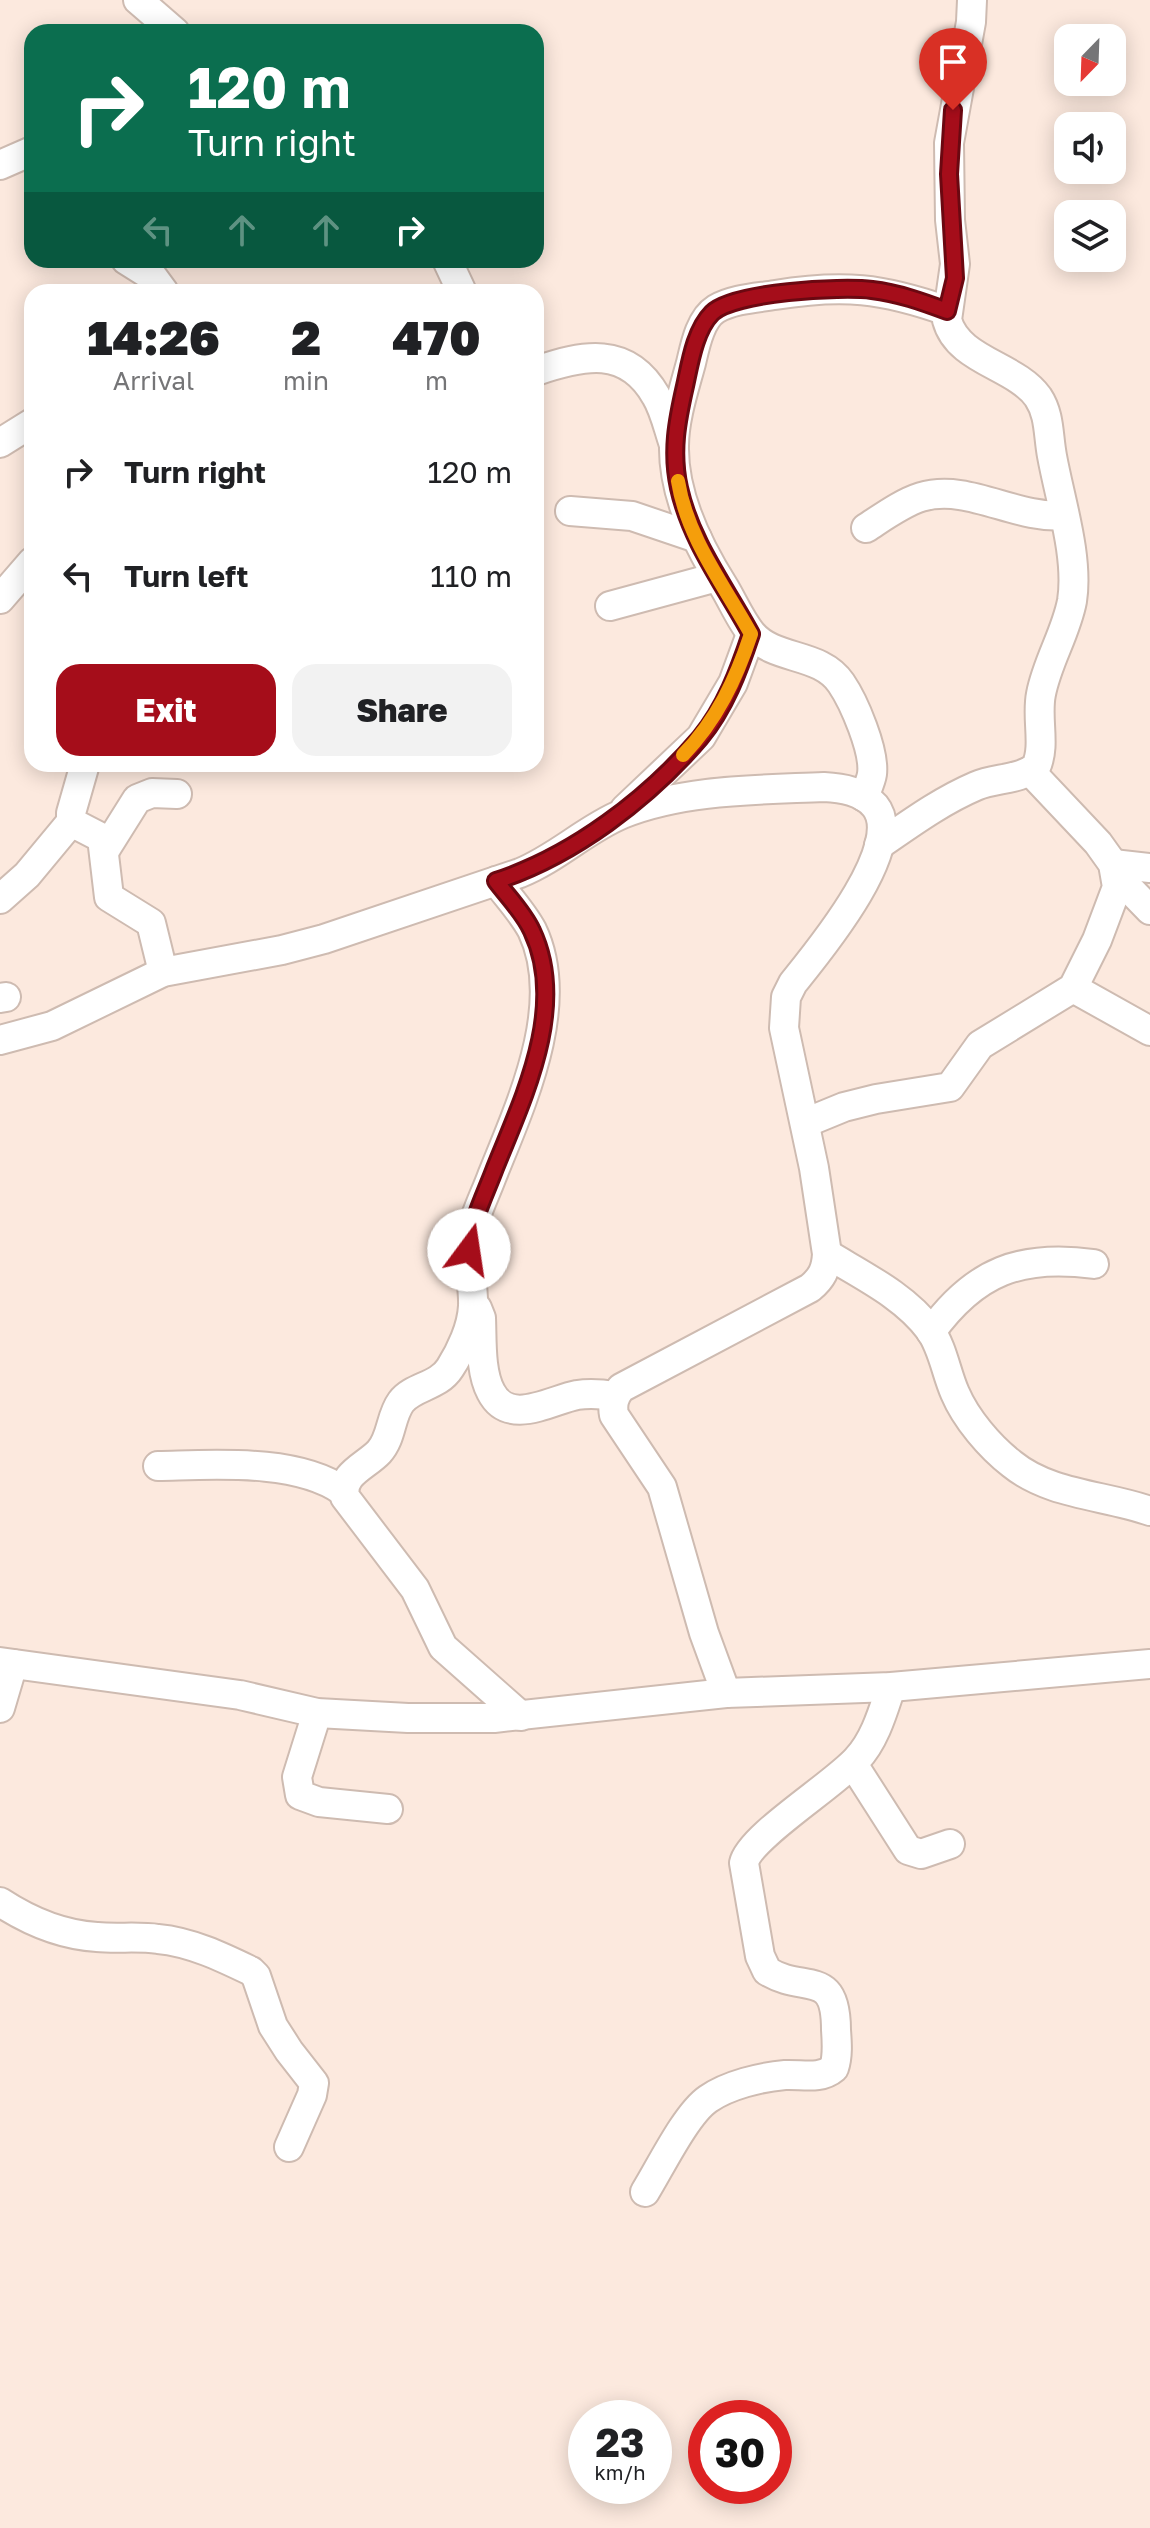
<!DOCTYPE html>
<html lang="en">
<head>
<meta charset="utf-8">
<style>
	body { margin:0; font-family:"Golos Text",sans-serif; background:#f2f2f2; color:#202124; height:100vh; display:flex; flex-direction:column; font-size:30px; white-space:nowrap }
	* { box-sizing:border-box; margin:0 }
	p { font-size:26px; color:#757577 }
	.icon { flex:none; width:44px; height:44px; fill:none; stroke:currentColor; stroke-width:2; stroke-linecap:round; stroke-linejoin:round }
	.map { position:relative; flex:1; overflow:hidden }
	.drawer { position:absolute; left:24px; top:284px; width:520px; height:488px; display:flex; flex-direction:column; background:#fff; border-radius:24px; box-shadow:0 4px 20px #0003 }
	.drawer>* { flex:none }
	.hud { position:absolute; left:24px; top:24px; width:520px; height:244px; border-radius:24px; box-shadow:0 4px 20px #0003; background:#0b6e4f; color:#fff; overflow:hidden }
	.needle { width:52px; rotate:203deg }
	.buttons { position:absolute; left:1054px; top:24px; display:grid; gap:16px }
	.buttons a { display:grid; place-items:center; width:72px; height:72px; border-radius:16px; background:#fff; box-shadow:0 4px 20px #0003; font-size:40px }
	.speed { position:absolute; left:568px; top:2400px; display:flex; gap:16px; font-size:40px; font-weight:700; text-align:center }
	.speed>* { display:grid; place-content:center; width:104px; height:104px; border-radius:50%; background:#fff; box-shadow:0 4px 20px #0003; line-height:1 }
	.speed small { font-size:20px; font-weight:400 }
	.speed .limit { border:12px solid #d22; background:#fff; color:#111 }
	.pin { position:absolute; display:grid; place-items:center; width:68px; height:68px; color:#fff; margin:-82px -34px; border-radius:50% 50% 50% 0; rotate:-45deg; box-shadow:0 0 8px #0007 }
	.pin .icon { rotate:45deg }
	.me { position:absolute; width:88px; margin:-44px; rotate:14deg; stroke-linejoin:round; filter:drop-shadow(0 0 6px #0008) }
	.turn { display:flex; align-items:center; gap:28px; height:168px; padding:0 32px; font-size:36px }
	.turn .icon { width:104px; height:104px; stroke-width:2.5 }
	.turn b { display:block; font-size:56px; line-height:68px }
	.lanes { display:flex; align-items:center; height:76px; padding:0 32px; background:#0003; justify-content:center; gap:40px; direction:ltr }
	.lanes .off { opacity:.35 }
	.eta { display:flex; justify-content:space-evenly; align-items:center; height:136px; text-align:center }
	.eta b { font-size:48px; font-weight:800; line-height:56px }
	.cta { display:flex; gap:16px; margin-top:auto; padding:16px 32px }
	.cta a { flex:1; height:92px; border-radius:24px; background:#a50d1a; color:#fff; font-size:32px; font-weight:800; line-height:92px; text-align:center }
	.cta a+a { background:#f2f2f2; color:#202124 }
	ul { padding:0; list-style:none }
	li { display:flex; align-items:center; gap:24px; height:104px; padding:0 32px }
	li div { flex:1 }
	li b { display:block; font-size:30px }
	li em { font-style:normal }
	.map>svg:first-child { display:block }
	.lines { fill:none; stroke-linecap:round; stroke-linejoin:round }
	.minor-casing { stroke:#cebbb1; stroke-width:32 }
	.minor { stroke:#fff; stroke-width:28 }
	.route-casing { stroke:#6b0811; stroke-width:20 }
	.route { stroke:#a50d1a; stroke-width:14 }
	.slow { stroke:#f59e0b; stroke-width:14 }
</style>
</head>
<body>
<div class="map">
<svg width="1150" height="2528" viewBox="0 0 1150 2528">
	<rect width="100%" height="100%" fill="#fce9de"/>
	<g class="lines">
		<defs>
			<g id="minor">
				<path d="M138 0 175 32"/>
				<path d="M0 165 32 151"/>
				<path d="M126 260 153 277 164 292"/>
				<path d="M447 260 462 292"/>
				<path d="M536 371C583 355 627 345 656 396 664 409 668 427 673 442"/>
				<path d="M0 443 32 423"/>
				<path d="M570 511 632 516 697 538"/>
				<path d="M866 528C883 517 902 503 921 497 969 483 1016 520 1064 515"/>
				<path d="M0 599 32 562"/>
				<path d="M610 606 717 577"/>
				<path d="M85 764 71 813V822L102 838 109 897 151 923 163 972"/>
				<path d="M864 797C867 789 871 781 872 774 875 751 854 702 841 683 820 652 775 661 752 634 741 621 733 602 724 587 698 546 673 496 674 446 674 419 684 389 691 363 695 346 700 319 716 309 733 299 756 298 775 295 843 284 882 288 947 311"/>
				<path d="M625 809 701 737 733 683 751 634"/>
				<path d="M879 845C911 823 941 801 976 786 995 778 1019 780 1036 767 1046 745 1036 718 1041 694 1047 662 1066 633 1072 601 1079 557 1060 500 1052 456 1048 435 1050 415 1038 397 1015 365 958 361 947 320L955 264 950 220 949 143 971 22 972 0"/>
				<path d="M105 850 137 799 152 793 177 794"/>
				<path d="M1113 864 1150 868"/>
				<path d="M1117 876 1150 910"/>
				<path d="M496 881C508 897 523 913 532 930 568 1005 520 1106 492 1176 485 1195 475 1214 471 1233 465 1258 474 1281 473 1306 472 1327 461 1351 450 1368 438 1387 413 1386 401 1402 390 1417 392 1438 379 1452 366 1466 340 1474 345 1497L415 1589 443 1647 521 1716"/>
				<path d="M0 899 27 875 71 822"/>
				<path d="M1073 988 1150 1031"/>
				<path d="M0 998 6 997"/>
				<path d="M0 1040 52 1026 163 972 282 950 324 939 520 873C557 858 586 829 622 814 684 789 758 790 824 787 842 788 862 791 875 806 907 845 818 952 793 983L786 997 784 1028 814 1168 827 1254C826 1270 822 1278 810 1288L621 1388C614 1397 612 1404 614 1415L662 1487 704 1633 726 1693"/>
				<path d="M805 1123 844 1107 876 1099 950 1087 980 1045 1073 988 1097 940 1117 887 1113 864 1098 843 1030 771"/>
				<path d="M827 1254C863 1276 905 1296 930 1330 943 1348 946 1373 955 1393 966 1419 990 1447 1012 1464 1050 1495 1105 1495 1150 1511"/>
				<path d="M477 1308 481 1318C482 1340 480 1372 491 1392 509 1427 551 1400 577 1395 590 1393 602 1394 615 1396"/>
				<path d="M931 1332C975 1271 1021 1254 1094 1264"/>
				<path d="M158 1466C213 1465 297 1458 343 1491"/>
				<path d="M0 1662 240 1695 317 1713 408 1718H494L726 1693 891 1687 1150 1664"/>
				<path d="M0 1708 13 1664"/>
				<path d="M317 1713 297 1777 300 1795 319 1802 388 1809"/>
				<path d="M853 1764 908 1850 921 1854 950 1844"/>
				<path d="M0 1902C29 1921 62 1935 97 1937 117 1939 138 1936 158 1939 191 1942 222 1957 251 1971L256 1976 273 2026 289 2051 314 2083 312 2095 289 2147"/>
				<path d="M645 2192C660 2168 686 2114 708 2099 728 2085 761 2077 785 2075 802 2074 820 2080 834 2068 838 2056 837 2043 836 2030 836 1967 804 1994 767 1971L760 1956 744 1863C749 1837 834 1785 857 1759 875 1740 883 1711 891 1687"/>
			</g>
		</defs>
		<!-- minor casing -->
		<use href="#minor" class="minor-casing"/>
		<!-- minor -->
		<use href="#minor" class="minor"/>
	</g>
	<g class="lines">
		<defs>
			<path id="route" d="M469 1250C471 1221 485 1195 495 1168 523 1098 568 1007 532 931 524 913 508 897 496 881 573 856 648 799 700 738 725 708 739 670 751 634 725 586 691 542 679 488 671 452 677 421 685 386 690 363 695 330 712 313 733 292 841 286 872 290 898 293 923 302 947 311L955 278 949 174 953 110"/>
		</defs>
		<!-- route casing -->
		<use href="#route" class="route-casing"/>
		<!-- route -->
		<use href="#route" class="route"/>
		<!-- slow -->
		<path class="slow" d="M678 481C687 538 724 585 751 634 736 679 717 720 683 755"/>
	</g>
</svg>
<div class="buttons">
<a><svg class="needle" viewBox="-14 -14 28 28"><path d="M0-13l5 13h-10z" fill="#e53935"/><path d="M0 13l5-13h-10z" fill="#757577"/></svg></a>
<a><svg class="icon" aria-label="sound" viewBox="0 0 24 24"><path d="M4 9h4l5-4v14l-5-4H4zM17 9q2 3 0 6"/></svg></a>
<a><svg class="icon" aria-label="layers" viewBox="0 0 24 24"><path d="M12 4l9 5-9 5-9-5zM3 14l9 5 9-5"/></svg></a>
</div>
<div class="speed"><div>23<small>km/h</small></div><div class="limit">30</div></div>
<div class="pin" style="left:953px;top:110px;background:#d93025"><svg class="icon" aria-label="arrive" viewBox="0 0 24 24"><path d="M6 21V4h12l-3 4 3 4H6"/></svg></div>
<svg class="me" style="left:469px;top:1250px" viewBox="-20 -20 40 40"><circle r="19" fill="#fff"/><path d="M0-13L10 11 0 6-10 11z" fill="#a50d1a"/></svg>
<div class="hud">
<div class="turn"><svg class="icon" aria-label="right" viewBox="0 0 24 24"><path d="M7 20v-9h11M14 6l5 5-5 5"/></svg><div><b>120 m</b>Turn right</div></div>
<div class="lanes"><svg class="icon off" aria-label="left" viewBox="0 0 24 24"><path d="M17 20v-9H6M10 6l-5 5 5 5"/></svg><svg class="icon off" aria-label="ahead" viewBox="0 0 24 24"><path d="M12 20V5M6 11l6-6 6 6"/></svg><svg class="icon off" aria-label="ahead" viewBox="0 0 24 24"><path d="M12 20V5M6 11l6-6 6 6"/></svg><svg class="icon" aria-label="right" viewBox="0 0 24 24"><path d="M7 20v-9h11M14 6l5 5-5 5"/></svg></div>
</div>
<section class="drawer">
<div class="eta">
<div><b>14:26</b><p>Arrival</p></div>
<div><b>2</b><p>min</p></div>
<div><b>470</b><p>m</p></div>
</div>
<ul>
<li><svg class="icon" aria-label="right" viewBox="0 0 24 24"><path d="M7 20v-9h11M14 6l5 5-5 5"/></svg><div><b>Turn right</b></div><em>120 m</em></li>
<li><svg class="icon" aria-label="left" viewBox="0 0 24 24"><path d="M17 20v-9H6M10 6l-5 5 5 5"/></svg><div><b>Turn left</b></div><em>110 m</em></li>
</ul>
<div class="cta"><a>Exit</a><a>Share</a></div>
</section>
</div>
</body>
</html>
